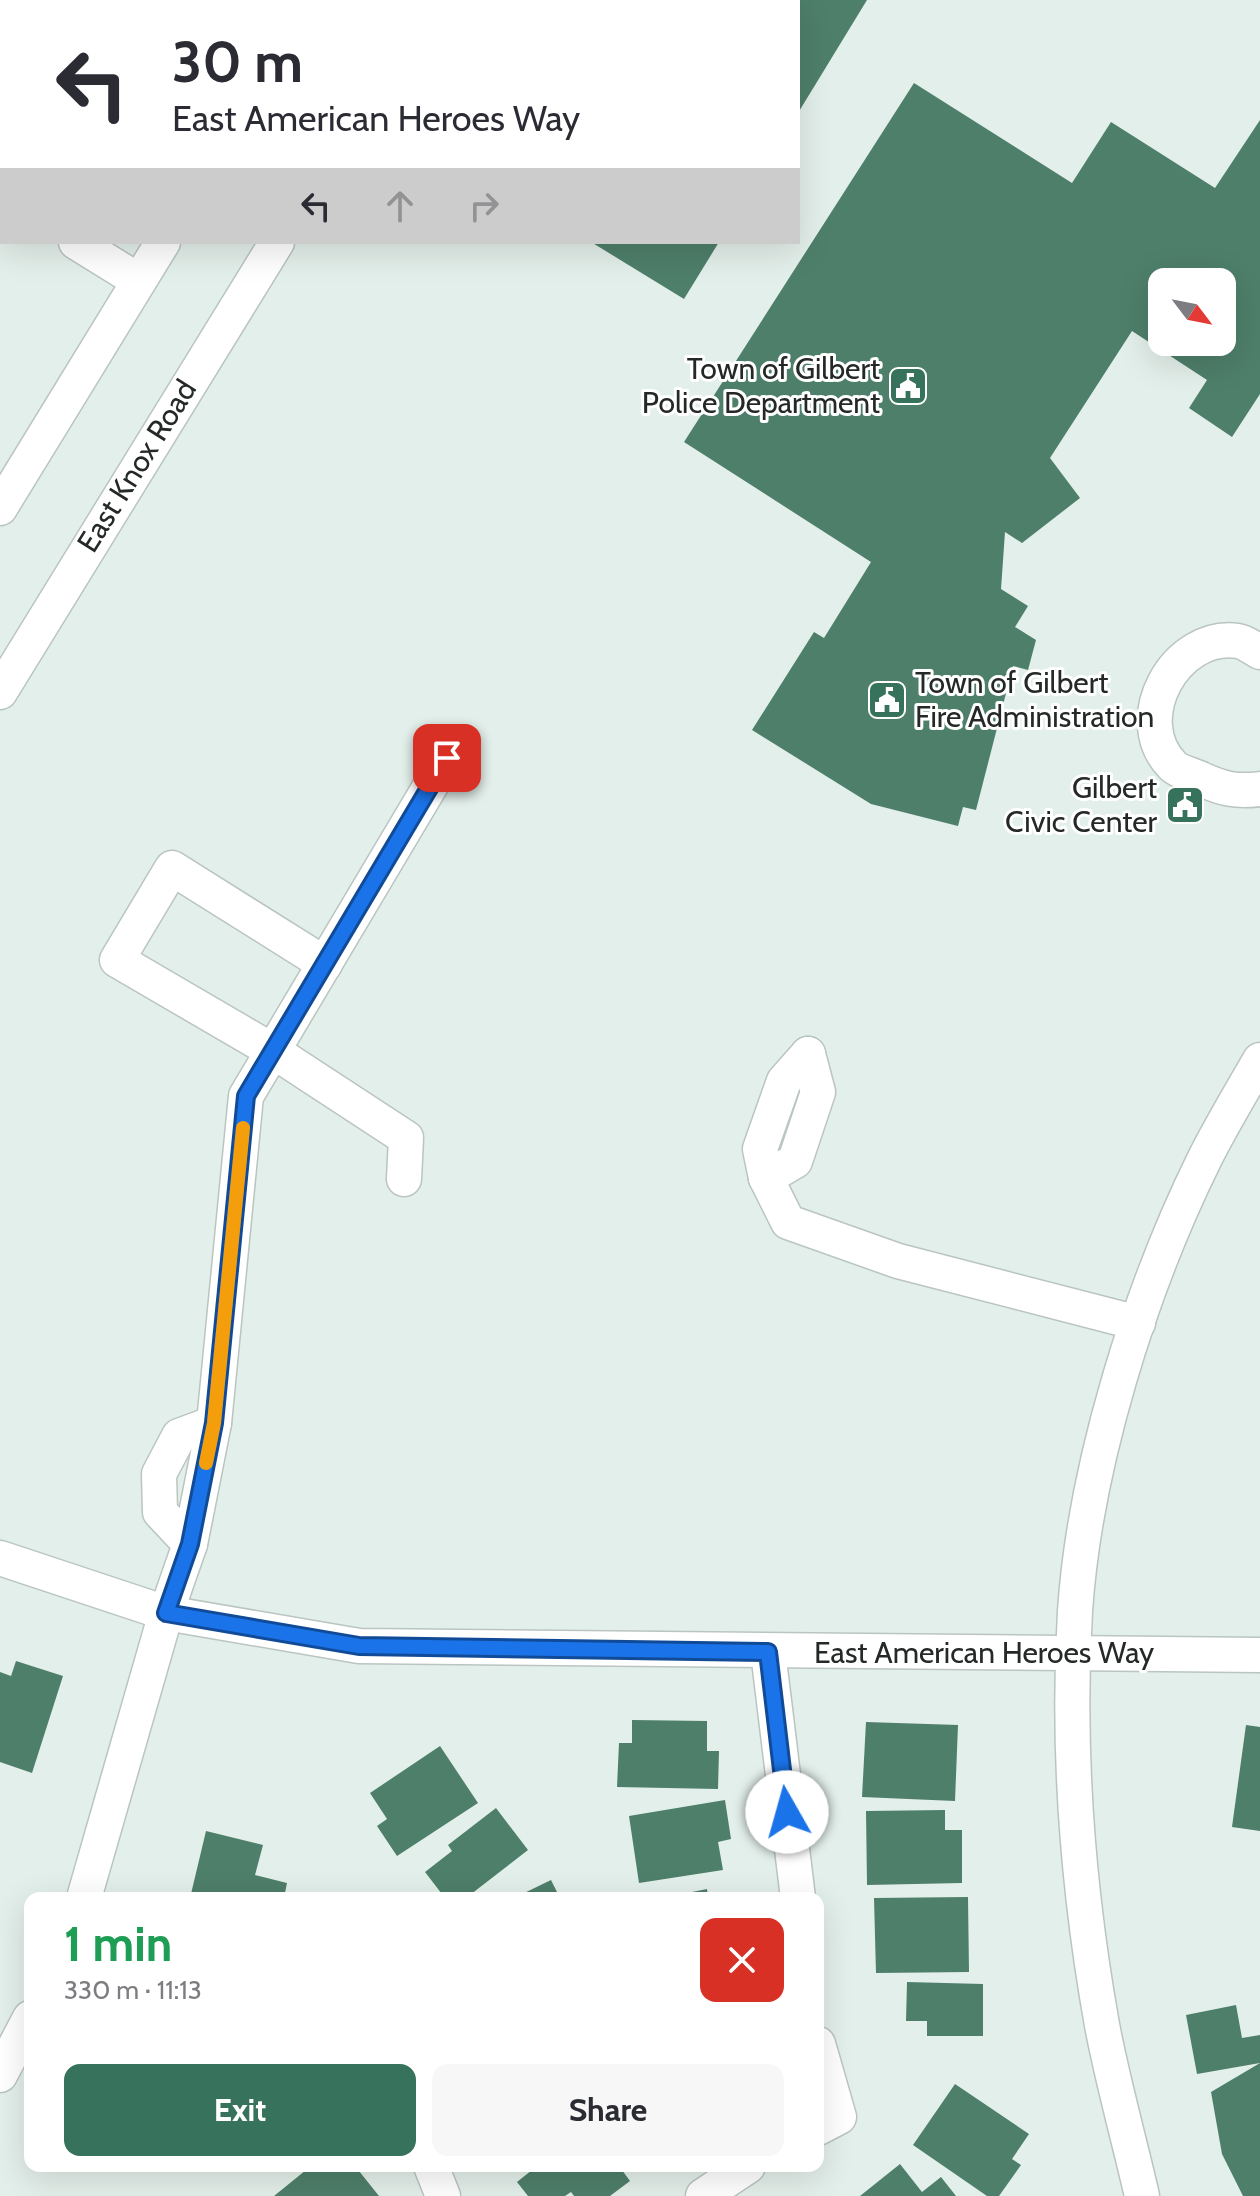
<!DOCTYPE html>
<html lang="en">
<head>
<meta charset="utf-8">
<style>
	body { margin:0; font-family:Cabin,sans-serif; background:#f7f7f7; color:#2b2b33; height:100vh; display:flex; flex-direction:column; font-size:30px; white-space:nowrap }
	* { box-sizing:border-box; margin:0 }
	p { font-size:26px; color:#7c7c81 }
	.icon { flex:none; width:44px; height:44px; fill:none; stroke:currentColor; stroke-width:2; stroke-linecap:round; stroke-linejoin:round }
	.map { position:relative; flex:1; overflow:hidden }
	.side { position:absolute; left:24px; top:1892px; width:800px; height:280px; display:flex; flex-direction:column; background:#fff; border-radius:16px; box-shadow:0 8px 32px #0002 }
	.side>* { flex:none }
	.top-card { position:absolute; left:0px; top:0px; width:800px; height:244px; box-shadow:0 8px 32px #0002; background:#fff; color:#2b2b33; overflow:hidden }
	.needle { width:52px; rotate:122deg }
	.controls { position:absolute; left:1148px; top:268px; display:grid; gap:16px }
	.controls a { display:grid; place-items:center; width:88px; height:88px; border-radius:16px; background:#fff; box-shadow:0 8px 32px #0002; font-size:40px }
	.pin { position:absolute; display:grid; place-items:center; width:68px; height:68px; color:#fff; margin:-34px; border-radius:16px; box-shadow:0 4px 12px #0006 }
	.me { position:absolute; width:88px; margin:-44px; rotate:353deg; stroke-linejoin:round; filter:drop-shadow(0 0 6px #0008) }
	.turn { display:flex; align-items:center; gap:28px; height:168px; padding:0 40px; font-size:36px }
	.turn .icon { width:104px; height:104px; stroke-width:2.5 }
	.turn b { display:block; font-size:56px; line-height:68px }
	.lanes { display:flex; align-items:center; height:76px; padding:0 40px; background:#0003; justify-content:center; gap:40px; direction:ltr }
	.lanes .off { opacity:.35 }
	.round { display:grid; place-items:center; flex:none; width:84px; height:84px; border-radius:16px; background:#f7f7f7 }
	.summary { display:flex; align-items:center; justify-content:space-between; height:136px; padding:0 40px }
	h1 { font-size:48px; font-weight:800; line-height:60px; color:#1e9e55 }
	.button { display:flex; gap:16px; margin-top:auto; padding:16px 40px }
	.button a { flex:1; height:92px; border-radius:16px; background:#37725c; color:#fff; font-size:32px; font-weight:800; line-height:92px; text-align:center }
	.button a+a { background:#f7f7f7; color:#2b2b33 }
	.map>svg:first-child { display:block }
	.building { fill:#4e7f6b; fill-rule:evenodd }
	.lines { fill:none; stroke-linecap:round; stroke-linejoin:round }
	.minor-casing { stroke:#bac5c0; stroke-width:37 }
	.minor { stroke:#fff; stroke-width:34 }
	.route-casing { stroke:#114b97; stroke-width:20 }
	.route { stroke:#1a73e8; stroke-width:14 }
	.slow { stroke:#f59e0b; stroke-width:14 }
	.labels { text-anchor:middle; stroke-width:6; stroke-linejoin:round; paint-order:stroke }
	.poi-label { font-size:30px; fill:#242826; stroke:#fff; text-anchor:end }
	.street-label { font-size:30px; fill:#242826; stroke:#fff }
</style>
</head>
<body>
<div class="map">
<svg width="1260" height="2196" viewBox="0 0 1260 2196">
	<rect width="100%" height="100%" fill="#e3efea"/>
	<!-- building -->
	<g class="building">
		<path d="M798 0H867L798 113Z"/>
		<path d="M914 83 1072 183 1111 122 1215 188 1260 120V394L1232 437 1189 408 1207 380 1132 331 1050 458 1080 498 1022 543 1005 532 1001 589 1028 606 1015 627 1036 640 1028 670 1013 666 976 810 963 807 958 826 871 804 752 730 814 632 824 638 871 562 684 442ZM1162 282H1222V342H1162Z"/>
		<path d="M591 242H719L684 299Z"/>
		<path d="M16 1661 63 1676 32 1773 0 1762V1672L11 1676Z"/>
		<path d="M632 1720 707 1721V1751H719L718 1789 617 1787 619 1743H632Z"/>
		<path d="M866 1722 958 1725 955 1801 862 1797Z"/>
		<path d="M1246 1725 1260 1727V1831L1232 1827Z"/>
		<path d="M440 1746 478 1803 397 1856 377 1826 387 1819 370 1793Z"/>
		<path d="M725 1800 731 1839 718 1842 723 1870 639 1883 629 1816Z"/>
		<path d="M496 1808 528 1850 466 1898H445L425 1872 452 1851 448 1845Z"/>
		<path d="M945 1810V1830H962V1883L867 1885 866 1811Z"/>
		<path d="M206 1831 263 1845 255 1875 287 1883 284 1898H190Z"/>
		<path d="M551 1880 560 1898H514Z"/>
		<path d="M707 1889 708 1898H667V1897Z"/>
		<path d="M968 1897 969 1972 876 1973 874 1898Z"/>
		<path d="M907 1982 983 1984V2036H927V2021H906Z"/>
		<path d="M1236 2005 1242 2038 1260 2035V2063L1197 2074 1186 2015Z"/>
		<path d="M1260 2063V2196H1243L1222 2154 1211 2092Z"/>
		<path d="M955 2084 1029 2134 1012 2159 1021 2165 999 2196H987L913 2145Z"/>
		<path d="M900 2164 922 2192 941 2177 956 2196H860Z"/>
		<path d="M311 2166H330L335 2172 342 2166H355L379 2196H274Z"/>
		<path d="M537 2166H619L630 2181 610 2196H574L571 2192 565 2196H528L517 2182Z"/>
	</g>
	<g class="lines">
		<defs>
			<g id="minor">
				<path d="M309 2 310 0"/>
				<path d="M425 2 426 0"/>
				<path d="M0 74 2 75"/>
				<path d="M0 195 2 197"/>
				<path d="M76 242 139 281"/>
				<path d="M0 508 163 242"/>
				<path d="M1260 652C1254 649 1245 642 1238 641 1175 632 1127 720 1173 766 1179 772 1193 775 1201 779 1223 789 1236 792 1260 789"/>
				<path d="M0 692 277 242"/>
				<path d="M325 964 172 868 117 960 273 1051 406 1138 404 1179"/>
				<path d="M808 1054 784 1081 760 1149 766 1178 788 1222 898 1261 1138 1323"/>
				<path d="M766 1178 795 1161 818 1092 808 1054"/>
				<path d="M190 1544 160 1512 159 1474 179 1436 214 1423"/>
				<path d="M0 1558 166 1613 359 1646 1260 1655"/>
				<path d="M768 1652 798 1898"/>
				<path d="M84 1898 166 1613 190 1544 214 1423 246 1096 447 758"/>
				<path d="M818 2044 839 2117 818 2128"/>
				<path d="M0 2075 30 2018"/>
				<path d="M431 2166 443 2196"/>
				<path d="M703 2196 748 2166"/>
				<path d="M1142 2196C1129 2139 1113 2083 1102 2025 1078 1891 1067 1747 1075 1611 1085 1465 1140 1290 1204 1160 1221 1126 1241 1093 1260 1060"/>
			</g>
		</defs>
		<!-- minor casing -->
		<use href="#minor" class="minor-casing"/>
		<!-- minor -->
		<use href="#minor" class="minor"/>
	</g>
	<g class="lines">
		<defs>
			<path id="route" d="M447 758 246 1096 214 1423 190 1544 166 1613 359 1646 768 1652 787 1812"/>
		</defs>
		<!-- route casing -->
		<use href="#route" class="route-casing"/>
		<!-- route -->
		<use href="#route" class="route"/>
		<!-- slow -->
		<path class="slow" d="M206 1463 214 1423 243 1128"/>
	</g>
	<!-- icons -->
	<defs>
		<symbol id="civic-square" viewBox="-11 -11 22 22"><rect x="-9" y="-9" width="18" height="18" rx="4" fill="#37725c" stroke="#fff"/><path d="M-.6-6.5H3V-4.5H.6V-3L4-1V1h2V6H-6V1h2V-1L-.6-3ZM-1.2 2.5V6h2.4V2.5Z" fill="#fff"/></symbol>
	</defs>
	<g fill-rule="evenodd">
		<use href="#civic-square" x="886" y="364" width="44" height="44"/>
		<use href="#civic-square" x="865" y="678" width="44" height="44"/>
		<use href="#civic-square" x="1163" y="783" width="44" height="44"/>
	</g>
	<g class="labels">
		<!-- poi labels -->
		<g class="poi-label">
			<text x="880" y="379">Town of Gilbert<tspan x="880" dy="34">Police Department</tspan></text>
			<text x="915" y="693" text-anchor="start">Town of Gilbert<tspan x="915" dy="34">Fire Administration</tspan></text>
			<text x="1157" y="798">Gilbert<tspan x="1157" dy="34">Civic Center</tspan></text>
		</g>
		<!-- street labels -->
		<g class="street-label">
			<text transform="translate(137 466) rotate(-58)" y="10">East Knox Road</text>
			<text x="984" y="1663">East American Heroes Way</text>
		</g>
	</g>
</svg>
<div class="controls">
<a><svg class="needle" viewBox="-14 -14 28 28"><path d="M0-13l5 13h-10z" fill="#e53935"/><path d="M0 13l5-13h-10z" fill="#7c7c81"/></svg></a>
</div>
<div class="pin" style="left:447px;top:758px;background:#d93025"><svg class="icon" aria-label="arrive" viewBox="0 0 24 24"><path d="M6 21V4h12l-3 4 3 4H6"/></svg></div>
<svg class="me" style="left:787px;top:1812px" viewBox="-20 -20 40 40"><circle r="19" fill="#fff"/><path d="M0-13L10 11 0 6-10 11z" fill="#1a73e8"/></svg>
<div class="top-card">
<div class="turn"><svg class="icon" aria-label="left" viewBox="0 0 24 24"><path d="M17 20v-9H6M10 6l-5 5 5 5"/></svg><div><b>30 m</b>East American Heroes Way</div></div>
<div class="lanes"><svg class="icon" aria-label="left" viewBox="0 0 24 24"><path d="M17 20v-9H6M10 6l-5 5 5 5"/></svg><svg class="icon off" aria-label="ahead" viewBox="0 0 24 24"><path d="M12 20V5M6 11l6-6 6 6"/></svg><svg class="icon off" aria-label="right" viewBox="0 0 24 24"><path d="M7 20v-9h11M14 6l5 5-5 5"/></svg></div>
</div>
<section class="side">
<div class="summary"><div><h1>1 min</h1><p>330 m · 11:13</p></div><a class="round" style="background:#d93025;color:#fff"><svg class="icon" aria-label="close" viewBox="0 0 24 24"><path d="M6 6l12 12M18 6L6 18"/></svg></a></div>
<div class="button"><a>Exit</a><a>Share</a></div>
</section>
</div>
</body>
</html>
